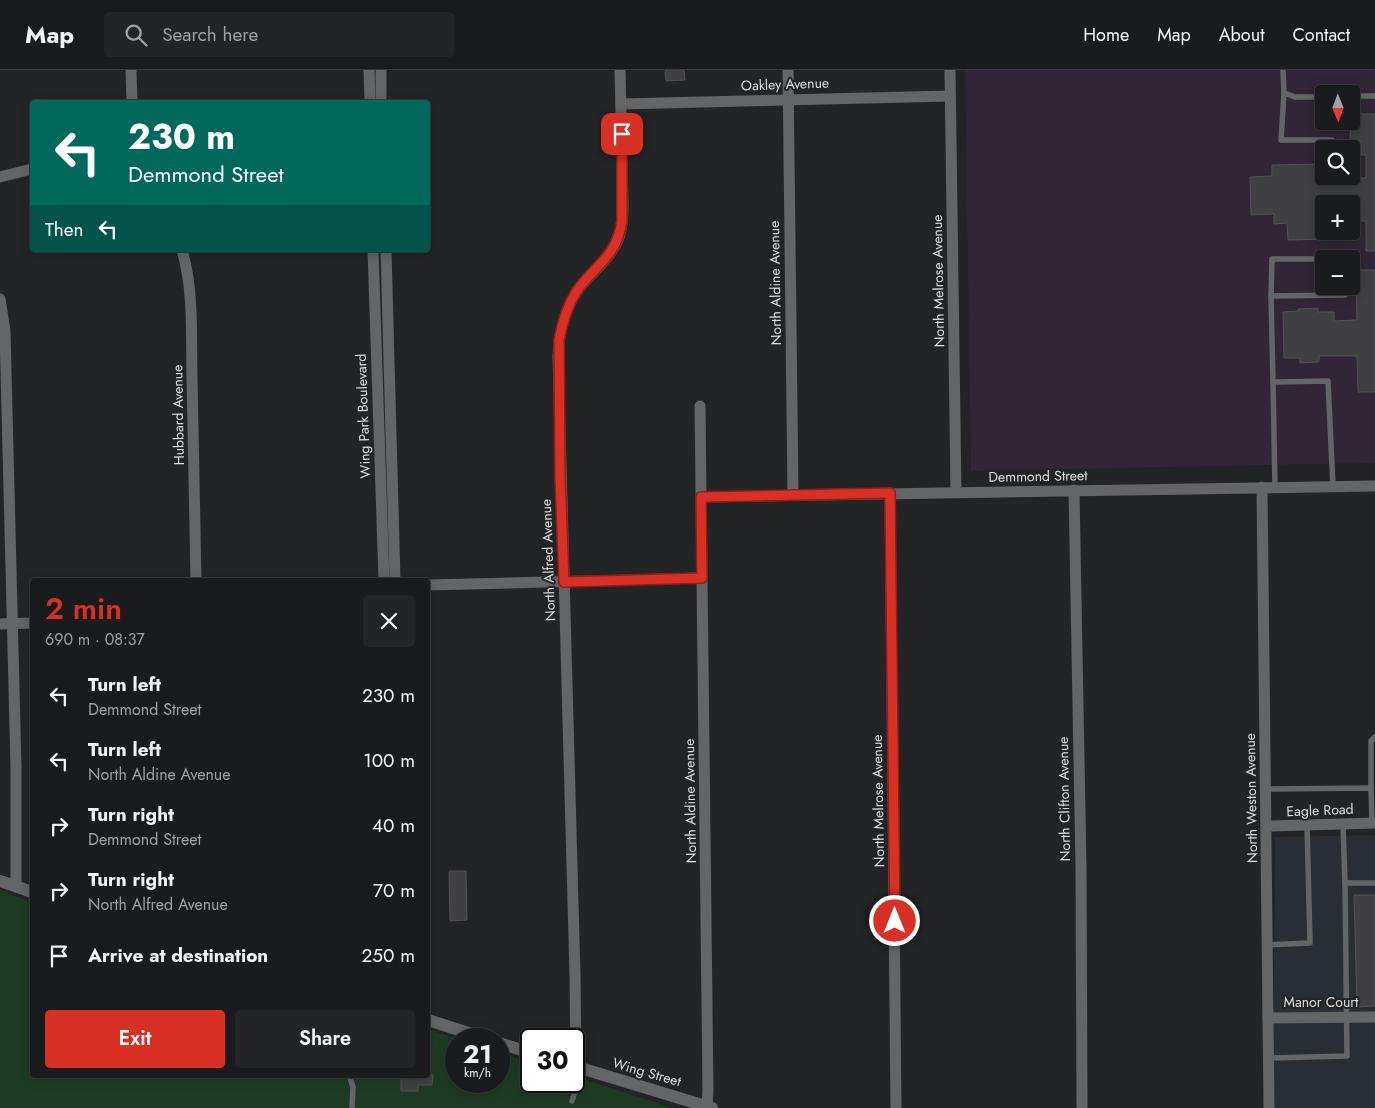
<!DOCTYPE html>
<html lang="en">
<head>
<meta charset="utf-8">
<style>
	body { margin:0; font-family:Jost,sans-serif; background:#232425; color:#f1f3f6; height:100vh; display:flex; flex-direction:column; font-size:19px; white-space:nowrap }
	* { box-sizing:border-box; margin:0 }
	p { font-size:16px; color:#9fa1a3 }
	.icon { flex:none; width:28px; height:28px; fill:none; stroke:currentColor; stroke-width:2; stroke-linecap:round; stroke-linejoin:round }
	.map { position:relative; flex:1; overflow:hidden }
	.drawer { position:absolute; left:30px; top:508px; width:400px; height:500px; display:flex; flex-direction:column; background:#1a1b1c; border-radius:5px; box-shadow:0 2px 12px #0003,0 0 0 1px #38393b }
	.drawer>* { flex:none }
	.hud { position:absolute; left:30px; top:30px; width:400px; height:152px; border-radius:5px; box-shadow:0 2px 12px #0003,0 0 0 1px #38393b; background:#00695c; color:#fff; overflow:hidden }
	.needle { width:32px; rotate:179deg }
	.controls { position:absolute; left:1315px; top:15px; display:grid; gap:10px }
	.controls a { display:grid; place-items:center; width:45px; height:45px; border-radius:5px; background:#1a1b1c; box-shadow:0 2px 12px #0003,0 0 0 1px #38393b; font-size:25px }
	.speed { position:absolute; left:445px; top:958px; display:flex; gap:10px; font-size:25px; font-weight:700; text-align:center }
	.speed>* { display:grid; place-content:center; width:65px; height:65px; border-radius:50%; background:#1a1b1c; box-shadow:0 2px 12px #0003,0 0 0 1px #38393b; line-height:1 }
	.speed small { font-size:12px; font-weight:400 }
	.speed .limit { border:2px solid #111; border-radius:8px; background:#fff; color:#111 }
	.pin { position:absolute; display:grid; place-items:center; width:42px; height:42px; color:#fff; margin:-21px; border-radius:10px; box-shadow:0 2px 8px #0006 }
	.me { position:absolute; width:55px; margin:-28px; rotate:0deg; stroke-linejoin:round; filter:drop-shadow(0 0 4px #0008) }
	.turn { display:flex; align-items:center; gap:18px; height:105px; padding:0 15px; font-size:22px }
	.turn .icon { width:65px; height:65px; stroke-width:2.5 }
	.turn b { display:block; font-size:35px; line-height:42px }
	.then { display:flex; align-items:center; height:48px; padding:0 15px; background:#0003; gap:10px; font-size:19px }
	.round { display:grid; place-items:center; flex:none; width:52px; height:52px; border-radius:5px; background:#232425 }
	.summary { display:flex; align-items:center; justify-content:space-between; height:85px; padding:0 15px }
	h1 { font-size:30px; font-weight:600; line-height:38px; color:#d93025 }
	.action { display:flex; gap:10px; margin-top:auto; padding:10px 15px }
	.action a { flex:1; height:58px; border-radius:5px; background:#d93025; color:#fff; font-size:20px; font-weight:600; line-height:58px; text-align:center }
	.action a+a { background:#232425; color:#f1f3f6 }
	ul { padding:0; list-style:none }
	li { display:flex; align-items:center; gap:15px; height:65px; padding:0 15px }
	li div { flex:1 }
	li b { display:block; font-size:19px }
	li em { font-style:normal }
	header { display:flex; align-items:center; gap:30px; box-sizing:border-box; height:70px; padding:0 25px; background:#1a1b1c; border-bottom:1px solid #38393b }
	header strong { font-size:24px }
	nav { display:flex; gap:28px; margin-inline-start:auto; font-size:18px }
	.search { width:350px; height:45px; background:#232425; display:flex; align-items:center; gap:12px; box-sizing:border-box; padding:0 18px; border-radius:5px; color:#9fa1a3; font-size:19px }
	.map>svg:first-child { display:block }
	.built { fill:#282e34 }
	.education { fill:#302635; fill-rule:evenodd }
	.green { fill:#1d3b24 }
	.building { fill:#403f41; stroke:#535255 }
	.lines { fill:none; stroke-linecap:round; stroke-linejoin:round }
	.service { stroke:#636567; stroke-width:5.5 }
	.minor { stroke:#636567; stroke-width:11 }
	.tertiary { stroke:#636567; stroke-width:12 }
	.route-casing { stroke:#8d1f18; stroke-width:12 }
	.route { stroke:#d93025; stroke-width:9 }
	.labels { text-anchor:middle; stroke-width:4; stroke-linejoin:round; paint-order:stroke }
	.street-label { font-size:14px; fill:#dedfe0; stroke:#222425 }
</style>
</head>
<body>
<header>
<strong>Map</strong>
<div class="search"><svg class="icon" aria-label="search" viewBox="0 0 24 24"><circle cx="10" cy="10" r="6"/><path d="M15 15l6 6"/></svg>Search here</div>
<nav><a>Home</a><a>Map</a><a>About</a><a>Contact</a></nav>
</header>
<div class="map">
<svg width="1375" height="1038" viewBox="0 0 1375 1038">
	<rect width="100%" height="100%" fill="#222425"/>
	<!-- built -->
	<path class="built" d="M1375 765V1038H1273L1275 767Z"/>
	<!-- education -->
	<path class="education" d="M965 0H1375V393L971 401ZM1324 24H1351V51H1324ZM1324 79H1351V106H1324ZM1324 134H1351V161H1324ZM1324 189H1351V216H1324Z"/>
	<!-- green -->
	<path class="green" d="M0 821 32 832V1005H428V959L457 969 456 1011H499V982L531 993V1011H574V1006L672 1038H0Z"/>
	<!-- building -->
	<g class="building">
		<path d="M665 0H684L685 10 666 11Z"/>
		<path d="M1351 44H1375V181H1366V151H1351V134H1324V169L1288 170 1287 153 1274 154V144L1251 145 1250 107 1272 106V95L1324 94V106H1326V108H1366V85H1361V71L1350 72Z"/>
		<path d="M1356 200H1375V322H1358L1357 286H1319V292L1300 293V288H1284L1283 242 1298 241V239L1318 238V242H1334V251L1357 250Z"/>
		<path d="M449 801H466L467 850 450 851Z"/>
		<path d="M1354 825H1375V936L1357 937Z"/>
		<path d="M401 1005H433L432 1015H418V1021H401Z"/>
	</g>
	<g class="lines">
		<!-- service -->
		<g class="service">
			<path d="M1283 0 1284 23 1295 27H1324"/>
			<path d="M1284 23 1281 70H1332"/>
			<path d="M1351 26H1375"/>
			<path d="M1271 226 1345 225 1344 216"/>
			<path d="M1273 312 1271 226 1272 189H1344"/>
			<path d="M1275 417 1273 312 1328 311 1333 417"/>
			<path d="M1371 718V671L1375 667"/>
			<path d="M1266 719 1371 718 1372 753"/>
			<path d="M1343 754 1345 813H1375"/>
			<path d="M1267 875 1310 873 1307 755"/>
			<path d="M1268 988 1347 986 1345 813"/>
			<path d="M349 1005 353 1017 352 1038"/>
			<path d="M572 1031 582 999"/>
		</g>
		<!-- minor -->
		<g class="minor">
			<path d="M131 0 132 32"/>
			<path d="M369 0 370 32"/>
			<path d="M381 0V32"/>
			<path d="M788 0 793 425"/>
			<path d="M950 0 956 422"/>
			<path d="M621 34 950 26"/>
			<path d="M0 107 32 99"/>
			<path d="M182 180C194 221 191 266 192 308 193 376 195 443 196 510"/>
			<path d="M373 180 384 510"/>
			<path d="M386 180 395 510"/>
			<path d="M0 229 5 261 16 697V817"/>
			<path d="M700 336 708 1021 707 1036"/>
			<path d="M1262 417 1269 1038"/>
			<path d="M1074 420 1081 797 1082 1038"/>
			<path d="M890 423 896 1038"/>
			<path d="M701 427 1375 416"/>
			<path d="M428 515 702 508"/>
			<path d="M0 554 32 553"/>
			<path d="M1267 756 1375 753"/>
			<path d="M1268 948 1375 947"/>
			<path d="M576 997 575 905 558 286C559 264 564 242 576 223 589 203 613 189 620 164 623 154 623 144 623 134L620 0"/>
		</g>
		<!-- tertiary -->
		<g class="tertiary">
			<path d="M0 811 32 822"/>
			<path d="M428 950 487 969"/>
			<path d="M499 973 531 983"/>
			<path d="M574 996 712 1038"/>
		</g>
	</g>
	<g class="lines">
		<defs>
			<path id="route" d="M622 64V151C616 189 595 194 576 222 567 237 562 254 559 270L560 406 564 512 702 508 701 427 890 423 895 851"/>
		</defs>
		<!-- route casing -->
		<use href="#route" class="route-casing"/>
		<!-- route -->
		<use href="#route" class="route"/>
	</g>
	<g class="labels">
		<!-- street labels -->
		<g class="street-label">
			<text transform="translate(785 14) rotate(-2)" y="5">Oakley Avenue</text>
			<text transform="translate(938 211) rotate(-91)" y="5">North Melrose Avenue</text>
			<text transform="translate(775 213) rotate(-91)" y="5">North Aldine Avenue</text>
			<text transform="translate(178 345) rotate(-91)" y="5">Hubbard Avenue</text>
			<text transform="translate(363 346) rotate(-92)" y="5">Wing Park Boulevard</text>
			<text transform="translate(1038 406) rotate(-1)" y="5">Demmond Street</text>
			<text transform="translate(548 490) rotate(-92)" y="5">North Alfred Avenue</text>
			<text transform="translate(1251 728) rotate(-91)" y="5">North Weston Avenue</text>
			<text transform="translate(1064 729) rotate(-91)" y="5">North Clifton Avenue</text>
			<text transform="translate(690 731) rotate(-91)" y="5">North Aldine Avenue</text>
			<text transform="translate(878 731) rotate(-91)" y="5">North Melrose Avenue</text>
			<text transform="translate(1320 740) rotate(-2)" y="5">Eagle Road</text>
			<text x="1321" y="937">Manor Court</text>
			<text transform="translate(647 1002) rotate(16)" y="5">Wing Street</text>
		</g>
	</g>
</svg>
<div class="controls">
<a><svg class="needle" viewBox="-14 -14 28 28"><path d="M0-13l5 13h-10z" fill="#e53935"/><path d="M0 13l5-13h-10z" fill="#9fa1a3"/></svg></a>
<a><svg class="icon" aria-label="search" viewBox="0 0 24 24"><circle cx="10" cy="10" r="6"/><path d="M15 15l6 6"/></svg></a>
<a>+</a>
<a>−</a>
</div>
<div class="speed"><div>21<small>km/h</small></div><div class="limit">30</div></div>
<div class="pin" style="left:622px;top:64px;background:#d93025"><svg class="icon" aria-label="arrive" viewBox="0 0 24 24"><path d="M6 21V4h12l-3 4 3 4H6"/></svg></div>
<svg class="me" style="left:895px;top:851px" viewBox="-20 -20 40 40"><circle r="17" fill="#d93025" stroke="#fff" stroke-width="3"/><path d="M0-11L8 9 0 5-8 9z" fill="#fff"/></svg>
<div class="hud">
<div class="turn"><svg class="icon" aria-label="left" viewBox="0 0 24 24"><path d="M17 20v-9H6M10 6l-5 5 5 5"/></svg><div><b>230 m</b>Demmond Street</div></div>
<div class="then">Then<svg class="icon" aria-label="left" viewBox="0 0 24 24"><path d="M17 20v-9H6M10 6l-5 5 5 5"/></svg></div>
</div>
<section class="drawer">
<div class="summary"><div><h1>2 min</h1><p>690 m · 08:37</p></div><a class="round"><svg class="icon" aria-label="close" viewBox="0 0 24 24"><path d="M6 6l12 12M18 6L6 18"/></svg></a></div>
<ul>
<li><svg class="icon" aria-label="left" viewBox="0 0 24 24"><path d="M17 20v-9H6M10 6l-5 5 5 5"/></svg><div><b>Turn left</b><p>Demmond Street</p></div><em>230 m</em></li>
<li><svg class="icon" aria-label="left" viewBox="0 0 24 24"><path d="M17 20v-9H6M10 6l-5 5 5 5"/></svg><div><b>Turn left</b><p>North Aldine Avenue</p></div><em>100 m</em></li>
<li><svg class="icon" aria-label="right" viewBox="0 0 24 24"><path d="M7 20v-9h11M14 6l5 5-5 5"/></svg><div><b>Turn right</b><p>Demmond Street</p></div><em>40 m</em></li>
<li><svg class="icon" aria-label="right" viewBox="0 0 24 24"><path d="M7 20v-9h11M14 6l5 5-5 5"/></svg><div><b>Turn right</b><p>North Alfred Avenue</p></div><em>70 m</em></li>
<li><svg class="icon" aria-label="arrive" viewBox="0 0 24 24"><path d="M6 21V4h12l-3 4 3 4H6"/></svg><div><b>Arrive at destination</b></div><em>250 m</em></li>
</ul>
<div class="action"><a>Exit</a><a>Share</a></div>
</section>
</div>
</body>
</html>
